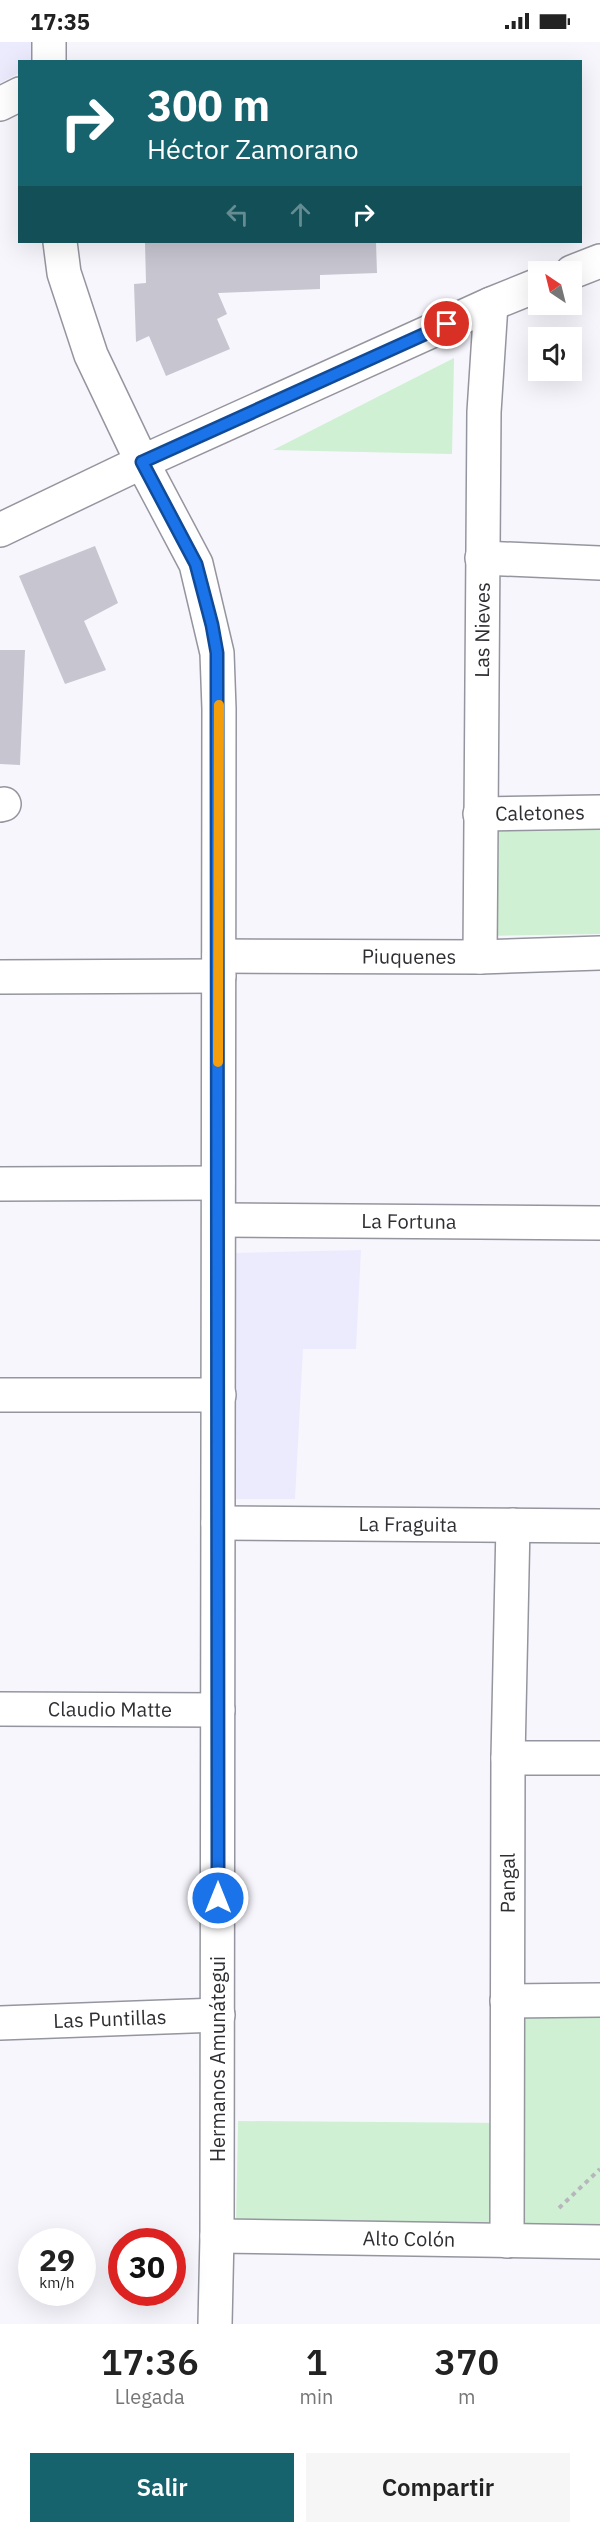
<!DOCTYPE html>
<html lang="es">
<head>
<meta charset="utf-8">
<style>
	body { margin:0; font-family:"IBM Plex Sans",sans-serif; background:#f6f6f6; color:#222; height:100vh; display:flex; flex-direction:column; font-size:22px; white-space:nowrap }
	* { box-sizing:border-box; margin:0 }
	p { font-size:20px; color:#767676 }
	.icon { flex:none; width:33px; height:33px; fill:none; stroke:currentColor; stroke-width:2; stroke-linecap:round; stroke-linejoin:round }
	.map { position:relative; height:2282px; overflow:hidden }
	.side { display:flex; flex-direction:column; background:#fff; flex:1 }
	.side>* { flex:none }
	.banner { position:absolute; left:18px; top:18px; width:564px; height:183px; border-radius:0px; box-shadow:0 6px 24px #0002; background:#17636d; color:#fff; overflow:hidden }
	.needle { width:39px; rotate:325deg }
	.fabs { position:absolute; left:528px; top:219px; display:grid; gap:12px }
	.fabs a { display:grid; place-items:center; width:54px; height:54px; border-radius:0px; background:#fff; box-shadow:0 6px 24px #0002; font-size:30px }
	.speed { position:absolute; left:18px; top:2186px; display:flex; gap:12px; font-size:30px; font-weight:700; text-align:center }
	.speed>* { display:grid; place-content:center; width:78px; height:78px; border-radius:50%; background:#fff; box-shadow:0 6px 24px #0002; line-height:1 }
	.speed small { font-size:15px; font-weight:400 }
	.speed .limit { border:9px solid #d22; background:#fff; color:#111 }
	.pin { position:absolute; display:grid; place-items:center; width:51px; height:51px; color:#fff; margin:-26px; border:3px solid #fff; border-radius:50%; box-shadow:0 2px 6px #0007 }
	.me { position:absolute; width:66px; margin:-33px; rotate:0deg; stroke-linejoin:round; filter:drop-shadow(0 0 4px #0008) }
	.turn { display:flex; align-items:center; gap:21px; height:126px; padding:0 30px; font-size:27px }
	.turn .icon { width:78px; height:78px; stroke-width:2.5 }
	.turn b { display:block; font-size:42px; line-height:51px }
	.lanes { display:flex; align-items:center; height:57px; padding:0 30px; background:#0003; justify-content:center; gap:30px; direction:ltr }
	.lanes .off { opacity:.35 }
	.eta { display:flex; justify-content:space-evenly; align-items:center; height:102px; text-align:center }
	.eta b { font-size:36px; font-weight:600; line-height:42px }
	.cta { display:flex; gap:12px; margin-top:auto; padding:12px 30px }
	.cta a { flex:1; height:69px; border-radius:0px; background:#17636d; color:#fff; font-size:24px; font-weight:600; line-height:69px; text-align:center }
	.cta a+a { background:#f6f6f6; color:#222 }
	.status { display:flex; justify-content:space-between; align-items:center; height:42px; padding:0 30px; background:#fff; direction:ltr }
	.status svg { height:16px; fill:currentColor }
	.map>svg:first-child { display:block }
	.built { fill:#ecebfe }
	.green { fill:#cff0d3 }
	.building { fill:#c6c5d0 }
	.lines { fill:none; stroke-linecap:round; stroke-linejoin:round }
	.minor-casing { stroke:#95959f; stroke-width:36 }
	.tertiary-casing { stroke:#95959f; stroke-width:36 }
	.path { stroke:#b6b6bc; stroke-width:4; stroke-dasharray:4.5 4.5; stroke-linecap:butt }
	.minor { stroke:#fff; stroke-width:33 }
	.tertiary { stroke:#fff; stroke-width:33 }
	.route-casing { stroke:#114b97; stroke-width:15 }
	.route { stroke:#1a73e8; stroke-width:10 }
	.slow { stroke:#f59e0b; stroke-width:10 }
	.labels { text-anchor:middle; stroke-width:6; stroke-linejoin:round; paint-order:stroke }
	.street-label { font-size:20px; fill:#2f2f33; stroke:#fff }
</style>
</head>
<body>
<div class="status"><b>17:35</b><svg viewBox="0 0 49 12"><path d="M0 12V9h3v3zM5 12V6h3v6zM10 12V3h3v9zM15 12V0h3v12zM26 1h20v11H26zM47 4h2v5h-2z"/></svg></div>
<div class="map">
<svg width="600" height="2282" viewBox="0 0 600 2282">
	<rect width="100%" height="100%" fill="#f7f6fd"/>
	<!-- built -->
	<g class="built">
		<path d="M0 0H34V19L20 20 19 31 0 41Z"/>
		<path d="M361 1208 356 1307H303L295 1457H228L233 1211Z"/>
	</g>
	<!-- green -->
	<g class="green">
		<path d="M454 316 452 412 273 408Z"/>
		<path d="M600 782V892L485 894 487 784Z"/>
		<path d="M516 1969 600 1970V2186L236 2184 238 2079 514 2081Z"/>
	</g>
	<!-- building -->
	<g class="building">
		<path d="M145 200H376L377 231 320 233V247L218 251 227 272 217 277 230 307 166 334 149 294 136 300 134 242 146 241Z"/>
		<path d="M95 504 118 561 84 579 106 628 65 642 19 534Z"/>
		<path d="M0 608H25L20 723 0 722Z"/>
	</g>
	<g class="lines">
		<defs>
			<g id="minor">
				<path d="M49 20V0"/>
				<path d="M0 62 20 52"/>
				<path d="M60 200 64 231 91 313 142 420 196 522 217 611 219 667 217 2194 215 2282"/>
				<path d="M482 516 600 521"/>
				<path d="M0 763 4 762"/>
				<path id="s1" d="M480 772 600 770"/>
				<path id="s2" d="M219 914 480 915 600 911"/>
				<path id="s3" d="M480 915 484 370 491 262"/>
				<path d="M0 935 219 934"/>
				<path d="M0 1142 218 1141"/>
				<path id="s4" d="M219 1178 600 1181"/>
				<path d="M0 1353H219"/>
				<path id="s5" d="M218 1481 600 1484"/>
				<path id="s6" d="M0 1667 218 1668"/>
				<path d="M508 1716H600"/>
				<path d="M507 1959 600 1958"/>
				<path id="s7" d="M0 1981 218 1973"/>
				<path id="s8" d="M217 2194 600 2200"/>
				<path id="s9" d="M507 2199 508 1716 513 1483"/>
			</g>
			<g id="tertiary">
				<path d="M572 230 600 219"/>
				<path d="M0 488 142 420 491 262 538 243"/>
			</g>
		</defs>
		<!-- minor casing -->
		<use href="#minor" class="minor-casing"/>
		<!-- tertiary casing -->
		<use href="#tertiary" class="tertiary-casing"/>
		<!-- path -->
		<path class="path" d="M559 2166 600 2127"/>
		<!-- minor -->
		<use href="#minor" class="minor"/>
		<!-- tertiary -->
		<use href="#tertiary" class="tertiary"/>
	</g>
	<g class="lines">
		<defs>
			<path id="route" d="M218 1856 217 611 212 583 196 522 142 420 447 282"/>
		</defs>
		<!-- route casing -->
		<use href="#route" class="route-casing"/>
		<!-- route -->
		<use href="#route" class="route"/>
		<!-- slow -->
		<path class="slow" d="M218 1020 219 663"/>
	</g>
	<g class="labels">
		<!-- street labels -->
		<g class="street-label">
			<text dy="7" stroke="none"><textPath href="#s3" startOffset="327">Las Nieves</textPath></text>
			<text dy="7" stroke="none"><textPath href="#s1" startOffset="60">Caletones</textPath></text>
			<text dy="7" stroke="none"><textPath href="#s2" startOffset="190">Piuquenes</textPath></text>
			<text dy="7" stroke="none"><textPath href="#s4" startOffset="190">La Fortuna</textPath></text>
			<text dy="7" stroke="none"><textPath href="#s5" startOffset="190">La Fraguita</textPath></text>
			<text dy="7" stroke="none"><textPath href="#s6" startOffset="110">Claudio Matte</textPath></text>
			<text dy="7" stroke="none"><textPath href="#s9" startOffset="358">Pangal</textPath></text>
			<text dy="7" stroke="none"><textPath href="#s7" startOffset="110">Las Puntillas</textPath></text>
			<text transform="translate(218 2017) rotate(-90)" y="7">Hermanos Amunátegui</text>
			<text dy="7" stroke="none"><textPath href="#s8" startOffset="192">Alto Colón</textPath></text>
		</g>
	</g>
</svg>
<div class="fabs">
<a><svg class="needle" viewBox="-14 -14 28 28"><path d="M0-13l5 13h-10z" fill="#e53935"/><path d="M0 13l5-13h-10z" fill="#767676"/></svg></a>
<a><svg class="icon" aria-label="sound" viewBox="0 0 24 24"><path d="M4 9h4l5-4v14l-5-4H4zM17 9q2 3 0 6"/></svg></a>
</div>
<div class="speed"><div>29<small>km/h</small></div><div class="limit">30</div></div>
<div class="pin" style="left:447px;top:282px;background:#d93025"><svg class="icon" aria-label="arrive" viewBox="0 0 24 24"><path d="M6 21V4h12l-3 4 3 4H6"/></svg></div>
<svg class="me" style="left:218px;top:1856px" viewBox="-20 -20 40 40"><circle r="17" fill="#1a73e8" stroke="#fff" stroke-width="3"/><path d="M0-11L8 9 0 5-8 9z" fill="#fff"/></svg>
<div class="banner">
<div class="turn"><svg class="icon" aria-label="right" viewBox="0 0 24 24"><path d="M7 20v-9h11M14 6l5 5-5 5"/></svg><div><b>300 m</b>Héctor Zamorano</div></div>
<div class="lanes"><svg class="icon off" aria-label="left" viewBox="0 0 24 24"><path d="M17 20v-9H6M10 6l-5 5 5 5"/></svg><svg class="icon off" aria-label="ahead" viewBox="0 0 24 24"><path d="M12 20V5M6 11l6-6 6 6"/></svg><svg class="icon" aria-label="right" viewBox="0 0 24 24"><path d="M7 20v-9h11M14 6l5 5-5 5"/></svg></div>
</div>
</div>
<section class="side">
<div class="eta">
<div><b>17:36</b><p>Llegada</p></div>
<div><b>1</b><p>min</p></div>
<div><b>370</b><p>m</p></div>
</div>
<div class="cta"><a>Salir</a><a>Compartir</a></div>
</section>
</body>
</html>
